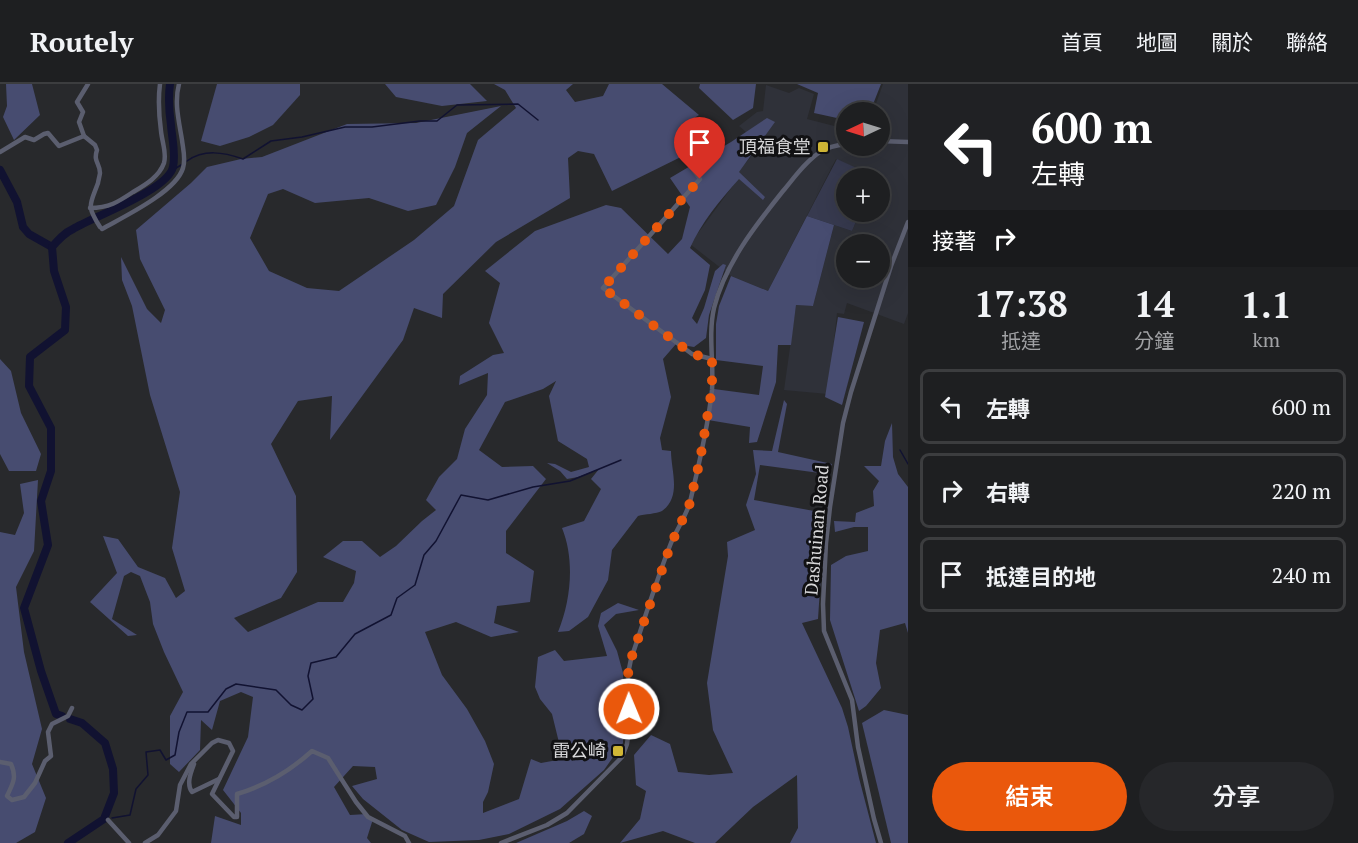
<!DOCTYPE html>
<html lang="zh-TW">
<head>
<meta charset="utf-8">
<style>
	body { margin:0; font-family:"PT Serif","Noto Sans TC",serif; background:#26272a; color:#f1f3f6; height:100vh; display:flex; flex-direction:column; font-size:22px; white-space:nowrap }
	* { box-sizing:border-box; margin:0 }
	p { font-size:20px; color:#a1a2a5 }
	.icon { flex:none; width:33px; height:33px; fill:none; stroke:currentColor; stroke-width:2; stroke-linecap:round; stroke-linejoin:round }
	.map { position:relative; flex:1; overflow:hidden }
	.sheet { display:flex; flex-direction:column; background:#1e1f21; width:450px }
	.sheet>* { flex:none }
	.hud { background:#202124; color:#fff; overflow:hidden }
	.needle { width:39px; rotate:266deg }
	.tools { position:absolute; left:836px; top:18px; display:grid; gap:12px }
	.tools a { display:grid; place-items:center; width:54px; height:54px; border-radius:50%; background:#1e1f21; box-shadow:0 6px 24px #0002,0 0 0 2px #3c3d3f; font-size:30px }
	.pin { position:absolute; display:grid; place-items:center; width:51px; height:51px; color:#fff; margin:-62px -26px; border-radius:50% 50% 50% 0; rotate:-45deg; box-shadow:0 0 6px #0007 }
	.pin .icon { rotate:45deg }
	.me { position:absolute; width:66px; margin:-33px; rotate:359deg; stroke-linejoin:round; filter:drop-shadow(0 0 4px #0008) }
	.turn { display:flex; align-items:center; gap:21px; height:126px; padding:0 24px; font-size:27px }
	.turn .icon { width:78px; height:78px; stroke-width:2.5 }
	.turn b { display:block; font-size:42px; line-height:51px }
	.then { display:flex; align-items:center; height:57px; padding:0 24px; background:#0003; gap:12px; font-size:22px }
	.eta { display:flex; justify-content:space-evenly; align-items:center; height:102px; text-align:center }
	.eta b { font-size:36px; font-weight:600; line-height:42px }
	.button { display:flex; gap:12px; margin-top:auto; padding:12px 24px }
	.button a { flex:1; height:69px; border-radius:36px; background:#ea580c; color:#fff; font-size:24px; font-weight:600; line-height:69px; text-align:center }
	.button a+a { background:#26272a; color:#f1f3f6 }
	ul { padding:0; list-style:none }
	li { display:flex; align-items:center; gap:18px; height:75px; margin:0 12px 9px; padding:0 12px; border:3px solid #3c3d3f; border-radius:9px }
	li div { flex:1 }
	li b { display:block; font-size:22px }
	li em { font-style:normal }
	header { display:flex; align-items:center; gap:36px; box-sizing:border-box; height:84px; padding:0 30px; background:#1e1f21; border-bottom:2px solid #3c3d3f }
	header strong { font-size:28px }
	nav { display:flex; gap:33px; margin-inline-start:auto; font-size:21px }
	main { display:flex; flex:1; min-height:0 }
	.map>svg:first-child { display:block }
	.built { fill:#2f3139; fill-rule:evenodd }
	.green { fill:#373a4f }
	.forest { fill:#474c70 }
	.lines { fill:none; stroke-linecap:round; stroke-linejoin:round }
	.stream { stroke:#111231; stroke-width:1.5 }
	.river { stroke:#111231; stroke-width:8 }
	.minor { stroke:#5b5e6f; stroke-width:4.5 }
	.route { stroke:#ea580c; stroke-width:10; stroke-dasharray:0 18 }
	.poi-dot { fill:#d1b736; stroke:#111113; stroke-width:2 }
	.labels { text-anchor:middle; stroke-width:6; stroke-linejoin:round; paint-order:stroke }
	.poi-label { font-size:18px; fill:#d6d6d8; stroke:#111113; text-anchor:end }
	.street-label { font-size:18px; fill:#d6d6d8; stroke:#111113 }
</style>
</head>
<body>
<header>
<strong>Routely</strong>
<nav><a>首頁</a><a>地圖</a><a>關於</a><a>聯絡</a></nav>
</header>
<main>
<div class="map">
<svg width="908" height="759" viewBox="0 0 908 759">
	<rect width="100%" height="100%" fill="#28292c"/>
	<!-- built -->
	<path class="built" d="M883 0H908V229L904 240 847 219 844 230 837 229 828 310 784 306 796 221 813 222 834 141 852 147 860 128H879V94H873V92L836 75 768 207 731 192 690 160 740 92 737 89 761 61 739 42 757 28 763 27 766 1 789 9 799 4 814 10 807 35 846 45V62H879V28H873ZM846 160H879V194H846Z"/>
	<!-- green -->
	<path class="green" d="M837 75 874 92 873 94H846V128H860L852 147 807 132Z"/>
	<!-- forest -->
	<g class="forest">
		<path d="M6 0H32L40 31 14 56 3 33 7 22Z"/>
		<path d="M217 0H300V11L273 41 249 53 220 62 201 57Z"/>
		<path d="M385 0H470L487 17 442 22 396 13Z"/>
		<path d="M494 0H573L566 6 575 18 603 12 609 0H662L699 31 680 43 695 66 612 107 594 70 578 67 568 74 570 114 496 158 443 210 442 234 414 224 403 256 330 356 332 312 298 317 271 360 296 412 297 488 281 514 234 534 248 548 318 518H343L354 499 356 487 323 473 343 457H362L380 473 396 462 422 437 436 426 426 416 439 393 457 375 465 345 487 311 488 289 459 301 460 292 493 271 504 269 489 239 500 199 485 187 535 147 606 121 621 124 668 170 682 155 690 123 670 94 731 58 767 34 775 38 739 88 765 113 763 116 739 95C720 116 701 139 690 164L710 181 705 206 692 234 697 240 704 224 715 187 723 180 726 181 709 231 706 254 694 263 676 260 663 275 671 313 660 354 662 366 671 367C671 387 682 412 662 427 656 430 645 430 638 432L612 466 608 496 588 533 569 547 558 548C571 516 575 476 562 444L584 437 601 405 591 395 599 385 578 393 567 395 560 387 547 379 555 380 571 388 589 383 587 375 558 357 549 312 556 297 543 305 505 318 479 366 502 383 533 382 546 395 506 447V469L534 487 530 518 497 522 494 539 519 548 491 553 456 538 425 548 442 591 467 625 485 657 494 680 488 708 483 718V729L519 715 531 675 541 679 563 675 552 630 540 615 535 603 538 573 555 566 564 577 607 572 598 542 601 529 618 519 639 526 616 530 604 541 617 567 623 589 624 613 623 659 604 686 560 725 509 750 479 756 429 758 402 746 363 715 352 702 377 695 375 683 353 682 334 703 350 731 367 730 373 735 367 754 371 759H211L215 732 241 741V729L223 706 248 653 253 613 241 608 220 617 212 646 201 636 200 666 179 688 170 680V632L183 608 164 568 153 540 150 518 140 492 131 488 124 492 112 535 137 551 128 552 90 518 117 489 103 452 118 455 138 483 165 494 176 514 185 507 172 464 180 408 150 311 132 222 122 196 121 173 147 225 161 239 165 226 140 175 136 146 191 99 207 83 241 75 262 73 347 40 416 39 501 22 467 49 455 83 436 121 408 127 369 114 315 119 283 105 268 110 250 154 269 187 307 204 339 207 414 156 454 122 478 56 516 24 505 6Z"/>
		<path d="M700 0H756L753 24 733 36 699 4Z"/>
		<path d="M797 0H881L870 28H846V36L814 29 818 9Z"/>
		<path d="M807 132 834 141 813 222 796 221 791 261H778L776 298 757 358 749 359 750 343 708 336 714 305 759 311 763 282 716 276V240L719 222 731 192 768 207Z"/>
		<path d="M838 233 864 238 842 321 825 313Z"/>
		<path d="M0 275 11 287 21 329 41 370 36 387H9L0 370Z"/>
		<path d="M784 316 787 320 778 368 832 380 827 390 760 381 754 416 825 429 818 535 802 539 842 624 848 643 859 694 876 759H790L798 744 797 691 753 723 715 759H695L663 747 620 759 640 735 646 707 636 701 634 671 651 651 670 660 678 688 709 691 733 689 713 646 707 599 728 472 727 458 755 446 746 421 756 390 753 366 772 367Z"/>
		<path d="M892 339 893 373 898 390 908 403V549L905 539 880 546 876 579 881 604 866 622 859 627 830 536 831 481 846 472 868 467V443H854L835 448 834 437 855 438 856 429 874 422 873 407 879 397 864 382H881L885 357Z"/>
		<path d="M38 396 34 467 16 503 24 568 42 645 32 680 46 714 35 748 16 759H0V448L15 451 24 429 20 400Z"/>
		<path d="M884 626 908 631V759H891L862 639Z"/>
		<path d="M584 727 592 732 584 750 569 759H516L567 737Z"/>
	</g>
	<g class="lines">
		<!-- stream -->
		<g class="stream">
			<path d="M187 77C204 65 223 68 243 75L271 57 302 53 345 43H372L420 37H437L457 21 518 20 538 36"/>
			<path d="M173 86 181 81"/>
			<path d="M900 366 908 380"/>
			<path d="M112 734 130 731 136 705 148 691 146 668 160 666 166 676 175 671 179 648 187 628H208L226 605 236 600 276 606 291 621 302 626 313 615 308 592 311 579 336 573 355 550 391 531 397 514 415 501 424 471 436 457 461 411 488 416 533 403 570 397 621 376"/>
			<path d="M104 735H105"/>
		</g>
		<!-- river -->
		<g class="river">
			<path d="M0 86 17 118 23 143 29 150 52 163"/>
			<path d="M62 632 56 630 41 587 24 524 48 461 41 417 51 387V344L29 302 30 273 65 246 66 223 54 187 52 163C58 156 64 149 73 145 93 133 168 106 173 83 176 69 172 55 171 41 169 27 168 14 170 0"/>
			<path d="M68 759 104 735 114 709 113 685 105 659 82 639 70 635"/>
		</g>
		<!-- minor -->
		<g class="minor">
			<path d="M84 52 79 38 83 28 77 18 88 0"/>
			<path d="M879 57 908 58"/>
			<path d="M0 68 25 53 34 56 44 50 48 49 59 62 84 52 95 61 97 66C93 78 100 79 100 89 100 90 98 98 98 99 90 121 86 121 100 143"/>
			<path d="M686 76 700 95 603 204 692 270 712 275"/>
			<path d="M90 124C109 124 118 118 133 108 145 101 159 93 164 79 167 69 162 58 161 47 159 32 158 15 160 0"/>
			<path d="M102 145C123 133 176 108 183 84 186 75 183 65 182 56 179 37 174 19 179 0"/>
			<path d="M0 678 11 680C17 694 13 699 7 712L12 716 24 713 35 699 45 677 51 672 48 648 52 640 68 632 72 624"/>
			<path d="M194 680C191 688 186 700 192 708L219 695"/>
			<path d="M108 736 129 759"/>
			<path d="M145 759 158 751 176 727 180 701 191 680 212 659 218 656 229 659 233 667 212 710 234 733H237V710C264 702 291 686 312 667L328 674 356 718 368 733 405 752 409 759"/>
			<path d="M501 759 547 741 567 729 622 673 627 660 630 637 628 613V590L631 575C644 537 656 497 671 459 677 445 686 432 690 418 699 381 708 343 712 306 714 279 708 251 714 224 725 180 755 142 783 107 794 94 805 78 820 68 828 63 837 61 846 60"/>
			<path d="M881 759 874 735 858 663 852 616 824 547 823 520 826 459 830 423 843 339 851 308 891 182 908 138"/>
		</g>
	</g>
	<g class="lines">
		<!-- route -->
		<path class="route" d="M629 625 628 590 631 575 671 460 689 422 700 376 712 305V275L692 270 603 204 700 95"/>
	</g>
	<!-- markers -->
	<g class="poi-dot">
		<rect x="817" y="57" width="12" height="12" rx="3"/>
		<rect x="612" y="661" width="12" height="12" rx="3"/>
	</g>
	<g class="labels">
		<!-- poi labels -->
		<g class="poi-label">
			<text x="811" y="69">頂福食堂</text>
			<text x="606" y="673">雷公崎</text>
		</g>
		<!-- street labels -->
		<g class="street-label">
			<text transform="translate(817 446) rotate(-85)" y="6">Dashuinan Road</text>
		</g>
	</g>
</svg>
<div class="tools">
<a><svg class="needle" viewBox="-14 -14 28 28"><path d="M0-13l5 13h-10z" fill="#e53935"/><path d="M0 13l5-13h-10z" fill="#a1a2a5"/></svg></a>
<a>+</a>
<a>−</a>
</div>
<div class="pin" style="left:700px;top:95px;background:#d93025"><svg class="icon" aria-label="arrive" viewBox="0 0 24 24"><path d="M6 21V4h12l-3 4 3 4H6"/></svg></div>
<svg class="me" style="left:629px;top:625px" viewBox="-20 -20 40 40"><circle r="17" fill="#ea580c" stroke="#fff" stroke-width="3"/><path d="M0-11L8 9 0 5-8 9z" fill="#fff"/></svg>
</div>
<section class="sheet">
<div class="hud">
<div class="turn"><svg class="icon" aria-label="left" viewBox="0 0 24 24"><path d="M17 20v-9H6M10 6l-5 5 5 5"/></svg><div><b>600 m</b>左轉</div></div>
<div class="then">接著<svg class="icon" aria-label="right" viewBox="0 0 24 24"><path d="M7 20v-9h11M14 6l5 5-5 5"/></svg></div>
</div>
<div class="eta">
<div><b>17:38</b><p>抵達</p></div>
<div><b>14</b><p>分鐘</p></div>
<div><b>1.1</b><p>km</p></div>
</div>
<ul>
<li><svg class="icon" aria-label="left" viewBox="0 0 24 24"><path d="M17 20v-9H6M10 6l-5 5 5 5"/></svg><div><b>左轉</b></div><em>600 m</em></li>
<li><svg class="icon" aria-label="right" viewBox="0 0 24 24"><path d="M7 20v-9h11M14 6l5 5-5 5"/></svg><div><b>右轉</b></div><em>220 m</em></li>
<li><svg class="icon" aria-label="arrive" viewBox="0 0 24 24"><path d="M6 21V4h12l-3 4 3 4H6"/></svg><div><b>抵達目的地</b></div><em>240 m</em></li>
</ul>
<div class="button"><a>結束</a><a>分享</a></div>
</section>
</main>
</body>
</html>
